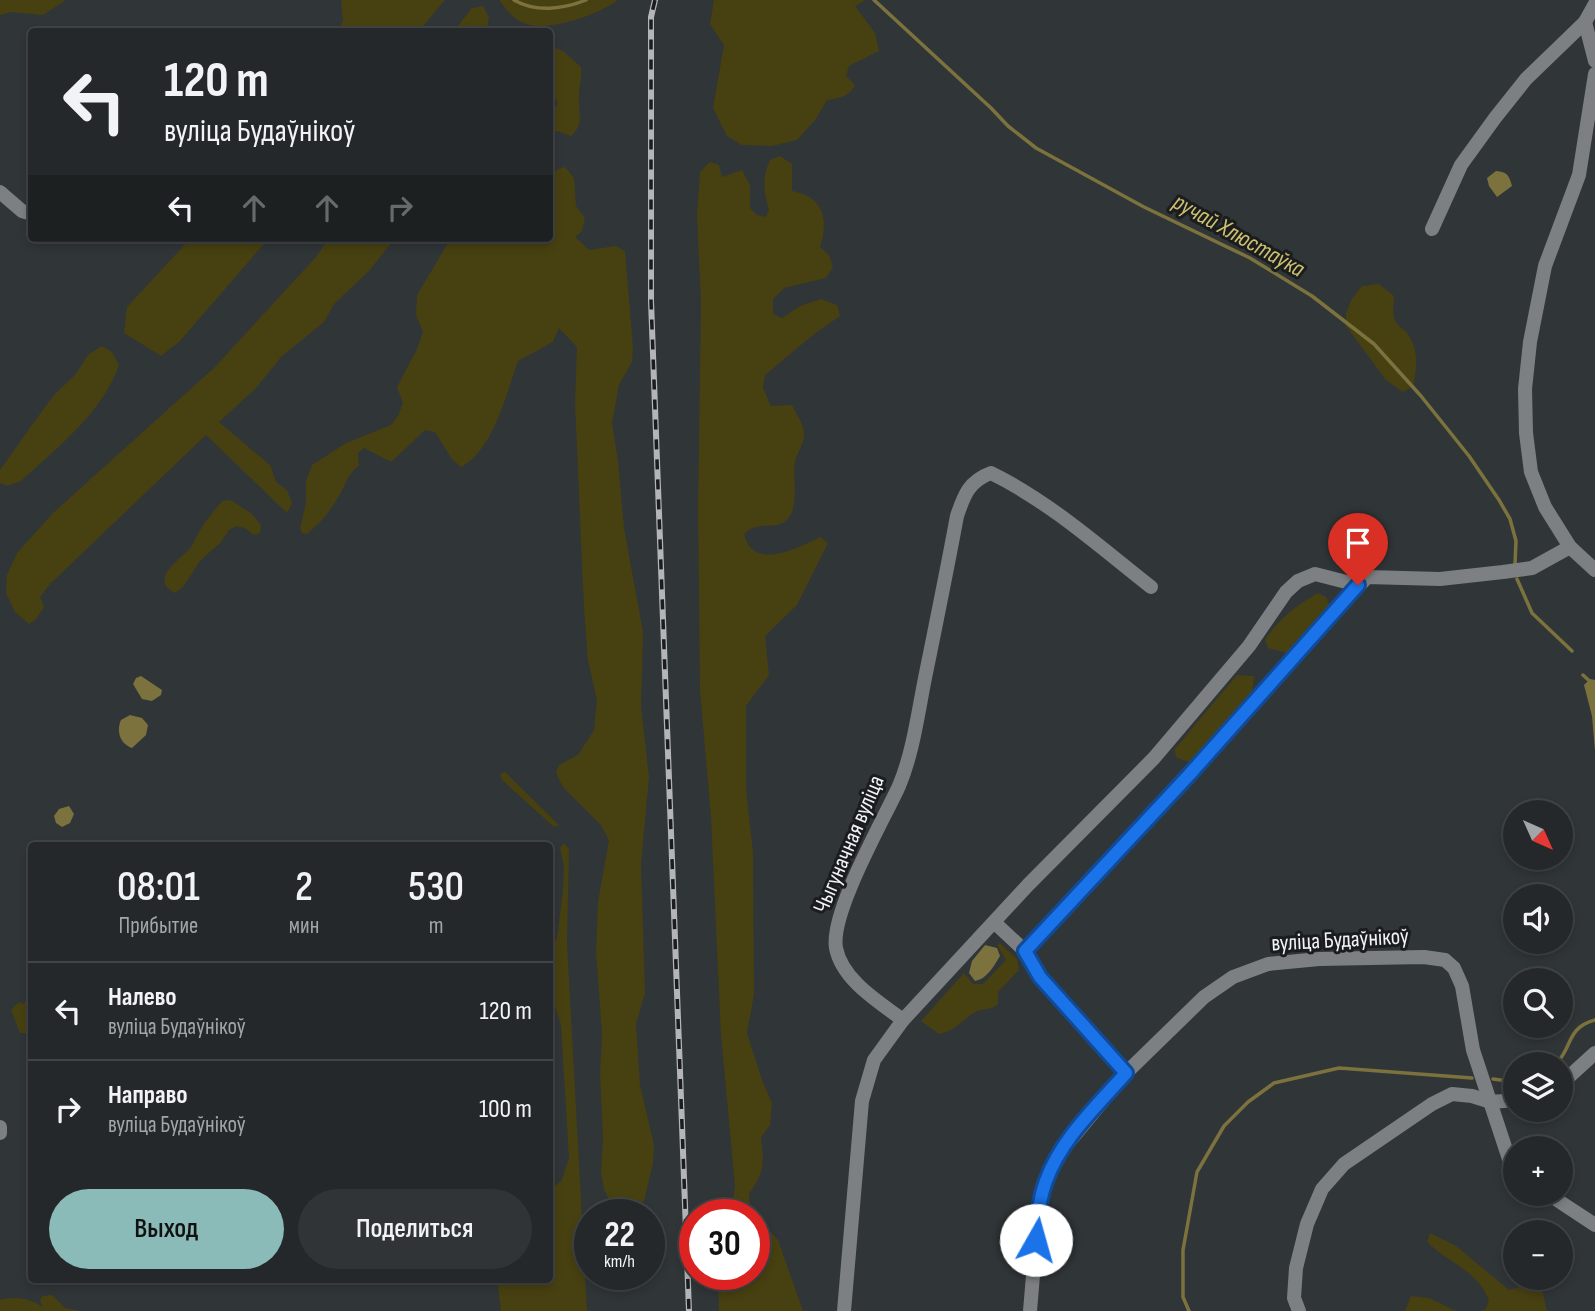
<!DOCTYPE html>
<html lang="ru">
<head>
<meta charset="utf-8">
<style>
	body { margin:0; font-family:"Sofia Sans Condensed",sans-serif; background:#303436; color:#f1f3f6; height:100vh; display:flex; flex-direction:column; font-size:26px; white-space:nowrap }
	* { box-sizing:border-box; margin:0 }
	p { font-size:23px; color:#a3a6a8 }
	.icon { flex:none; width:38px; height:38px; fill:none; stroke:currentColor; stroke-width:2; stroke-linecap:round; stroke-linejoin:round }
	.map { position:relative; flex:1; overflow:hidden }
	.side { position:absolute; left:28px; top:842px; width:525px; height:441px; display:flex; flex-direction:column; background:#24282a; border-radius:7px; box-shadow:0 4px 10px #0003,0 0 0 2px #414447 }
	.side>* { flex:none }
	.banner { position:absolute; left:28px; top:28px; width:525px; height:214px; border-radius:7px; box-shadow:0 4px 10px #0003,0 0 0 2px #414447; background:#24282a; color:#f1f3f6; overflow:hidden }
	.needle { width:46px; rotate:135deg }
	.fabs { position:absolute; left:1503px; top:800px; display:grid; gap:14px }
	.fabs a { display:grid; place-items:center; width:70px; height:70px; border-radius:50%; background:#24282a; box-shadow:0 4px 10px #0003,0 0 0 2px #414447; font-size:35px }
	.speed { position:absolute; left:574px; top:1199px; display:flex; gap:14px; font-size:35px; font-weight:700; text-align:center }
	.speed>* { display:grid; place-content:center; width:91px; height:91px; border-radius:50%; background:#24282a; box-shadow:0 4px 10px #0003,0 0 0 2px #414447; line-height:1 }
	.speed small { font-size:18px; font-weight:400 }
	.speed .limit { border:10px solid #d22; background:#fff; color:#111 }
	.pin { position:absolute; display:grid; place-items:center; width:60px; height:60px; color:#fff; margin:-72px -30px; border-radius:50% 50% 50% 0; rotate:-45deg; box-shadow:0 0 7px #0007 }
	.pin .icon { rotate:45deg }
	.me { position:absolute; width:77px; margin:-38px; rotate:7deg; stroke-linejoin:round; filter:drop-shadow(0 0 5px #0008) }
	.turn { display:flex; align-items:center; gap:24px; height:147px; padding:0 21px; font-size:32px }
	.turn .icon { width:91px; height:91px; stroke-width:2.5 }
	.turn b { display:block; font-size:49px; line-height:60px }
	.lanes { display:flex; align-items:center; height:66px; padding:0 21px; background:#0003; justify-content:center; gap:35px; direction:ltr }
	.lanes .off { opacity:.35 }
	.eta { display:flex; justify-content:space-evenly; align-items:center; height:119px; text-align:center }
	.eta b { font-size:42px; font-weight:600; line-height:49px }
	.button { display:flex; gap:14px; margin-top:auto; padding:14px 21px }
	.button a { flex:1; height:80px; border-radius:42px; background:#8bbbb9; color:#111; font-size:28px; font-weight:600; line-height:80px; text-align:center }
	.button a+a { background:#303436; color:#f1f3f6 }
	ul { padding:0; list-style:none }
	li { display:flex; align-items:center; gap:21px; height:98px; padding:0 21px; border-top:2px solid #414447 }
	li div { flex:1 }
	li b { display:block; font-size:26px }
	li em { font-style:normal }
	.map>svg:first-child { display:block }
	.green { fill:#474011 }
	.water { fill:#7b723d }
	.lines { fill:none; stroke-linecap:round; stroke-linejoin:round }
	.stream { stroke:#7b723d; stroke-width:3.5 }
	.minor { stroke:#7d8082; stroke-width:14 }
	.rail-casing { stroke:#b3b6b9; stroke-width:6 }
	.rail { stroke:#1a1c1e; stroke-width:3.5; stroke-dasharray:10; stroke-linecap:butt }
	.route-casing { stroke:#114b97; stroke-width:18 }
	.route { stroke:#1a73e8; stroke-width:12 }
	.labels { text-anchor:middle; stroke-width:6; stroke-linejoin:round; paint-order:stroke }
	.street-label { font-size:23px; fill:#f1f4f6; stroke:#1a1c1e }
	.water-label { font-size:24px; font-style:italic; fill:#cdc06f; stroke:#1a1c1e }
</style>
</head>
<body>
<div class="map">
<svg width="1595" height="1311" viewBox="0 0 1595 1311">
	<rect width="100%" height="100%" fill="#303538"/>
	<!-- green -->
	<g class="green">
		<path d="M0 0H66L43 15 11 12 0 15Z"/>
		<path d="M341 0H445L419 31H338L343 20Z"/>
		<path d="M499 0H618C598 15 547 33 523 23 512 18 506 9 499 0Z"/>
		<path d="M714 0H866L855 6 875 33 879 51 849 66 846 76 855 85C849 97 840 98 827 100L816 119 797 140 772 146 742 145 727 136 713 108 724 45 710 24Z"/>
		<path d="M483 6 489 18 486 31H454L472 8Z"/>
		<path d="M550 46 563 51 581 67C582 78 579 87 579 97 578 113 585 124 571 136L557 131 550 134V112L558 104 553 93 550 92Z"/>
		<path d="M780 156 792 164V191C824 197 829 219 820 247L829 255 833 267 826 278 784 288 773 299V314L782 318 800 306 821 299 837 305 840 316 814 334 765 375 763 388 771 406 792 405C796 414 805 425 804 435 804 444 797 453 795 461 792 479 801 511 784 522 772 530 759 520 744 534 753 572 798 548 820 537L828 543 797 605 765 636 769 675 746 706V789L753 852 754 994 747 1033 762 1080 772 1103 770 1125 761 1137C764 1163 765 1171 749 1194L750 1208 778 1240 803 1311H719L718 1274H754V1214H731L735 1186 721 1035 711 818 700 689 698 508 701 303 697 216 700 172 710 162 719 165 722 177 742 170 750 185V208L757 215 766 217 769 209C763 191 762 177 770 160Z"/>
		<path d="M565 167 574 178 576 206 585 218 582 231 575 237 589 250 616 246 625 251 633 348 632 362 619 385 612 423 618 461 624 528 643 632 641 706 649 777 641 864 645 993 636 1024 640 1085 654 1145 653 1163 644 1201 631 1210 612 1206 604 1189 601 1172 603 1137 600 1074 602 1034 596 951 598 902 609 840 600 824 563 787 556 773 559 765 578 755 594 730 597 700 588 661 584 609 575 403 577 347 559 328 553 342 518 361C506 394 494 449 461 467L452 459 435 432 425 430 391 462 364 448 358 453 359 465C346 477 348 480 340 494 331 510 321 523 307 534L302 533 300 528 306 503V481L312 465 346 443 391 425 398 416 403 403 397 387 417 349 423 332 416 315 417 295 451 238H550V176L558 169Z"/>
		<path d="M191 238H269L180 341 161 356 124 333 127 307Z"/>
		<path d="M329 238H395L369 271 334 304 324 322 282 356 256 388 219 422 270 465 276 482 287 490 292 503 287 513 206 435 50 584 40 597 44 607 35 620 29 624 15 612 6 593 7 575 17 553 53 513 215 367 316 257Z"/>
		<path d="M1379 284 1394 296C1394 305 1391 316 1397 324 1401 328 1407 331 1409 336 1419 352 1417 368 1413 386L1403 392 1386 380 1346 326V313L1352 299 1362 286Z"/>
		<path d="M102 346 112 352 119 365C103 412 57 448 21 481L7 486 0 483V470L37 418 54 395 75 375 88 355Z"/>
		<path d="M230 500 251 513 261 525 260 533 254 535 246 529 237 526 229 530 221 542 200 561 183 587 175 593C147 579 183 558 191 547 194 542 196 537 199 532 205 521 214 511 222 501Z"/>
		<path d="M1318 593 1326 597 1329 604 1319 623 1294 655 1268 648 1265 640C1279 618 1296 606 1318 593Z"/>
		<path d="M1237 675 1254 676 1252 695 1190 762 1177 758 1174 750Z"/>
		<path d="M505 772 559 825 554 827 502 780 500 774Z"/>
		<path d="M564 843 569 849 567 943 587 1311H501L497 1279H550V1190L562 1180 569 1158 561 1026 550 990V950L557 938 563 890 564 867 560 848Z"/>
		<path d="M1000 943 1017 959 1019 970 998 992V1004C991 1010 989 1008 981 1010 965 1014 960 1030 939 1034L921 1021 964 973 973 984H983L1006 960 997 945Z"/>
		<path d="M31 989V1033H20L11 1010 19 1002 24 1004Z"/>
		<path d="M1430 1233 1456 1246 1509 1290 1531 1284 1542 1290 1547 1311H1480L1485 1310 1489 1301C1479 1271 1448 1263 1427 1242Z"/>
		<path d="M613 1274H646L622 1289 615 1285Z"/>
		<path d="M52 1295 65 1308 80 1311H0V1300C17 1296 28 1298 43 1307L40 1301 42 1296Z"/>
		<path d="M1411 1296 1429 1298 1456 1311H1405Z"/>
	</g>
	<!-- water -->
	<g class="water">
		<path d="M1496 171C1507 172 1509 175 1512 186L1497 197 1489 186 1487 178Z"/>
		<path d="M141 676 162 690 161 695 152 701 142 699 133 684 136 678Z"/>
		<path d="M1590 679 1595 680V751L1592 716 1584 685Z"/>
		<path d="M130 715 142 718 148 725 146 735 132 748C120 744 116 731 121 720Z"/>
		<path d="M69 806 74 814 70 823 62 827 56 823 54 816 59 809Z"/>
		<path d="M985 945 997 948 1000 956C994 966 987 979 975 981L969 973 972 961Z"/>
	</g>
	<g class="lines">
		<!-- stream -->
		<g class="stream">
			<path d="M514 0C536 13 564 9 586 0"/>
			<path d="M874 0 991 108 1008 126 1036 148 1144 207 1250 258 1312 296 1374 344 1421 396 1469 456 1499 500 1510 519 1516 541 1515 564"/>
			<path d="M1517 579 1532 613 1572 651"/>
			<path d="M1583 675 1595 686"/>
			<path d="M1556 1064C1573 1047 1566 1028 1595 1020"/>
			<path d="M1493 1079 1516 1082"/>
			<path d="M1189 1311 1183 1297V1250L1197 1172 1224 1126 1248 1102 1274 1083 1339 1068 1472 1078"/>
		</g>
		<!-- minor -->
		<g class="minor">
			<path d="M1585 22 1595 61"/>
			<path d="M1595 74 1579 175 1545 266 1530 342 1525 389 1526 433 1531 472 1545 507 1570 547 1595 570"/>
			<path d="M0 192 22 211 32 214"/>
			<path d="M1432 229 1461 165 1495 118 1526 79 1585 22 1595 4"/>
			<path d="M995 923 1025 951"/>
			<path d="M903 1020C879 1002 842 980 836 948 830 913 883 821 899 786 913 753 918 713 925 678 936 624 947 570 957 516 964 495 969 481 991 473 1050 502 1100 547 1151 587"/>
			<path d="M1126 1073 1039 977 1025 951 1189 775 1367 577 1440 579 1503 572 1532 568 1570 547"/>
			<path d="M1561 1084 1595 1053"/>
			<path d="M0 1127V1133"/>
			<path d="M1548 1194 1595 1225"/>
			<path d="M844 1311 862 1101 874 1060 903 1020 1028 885 1154 758 1249 646 1286 592 1298 581 1315 574 1358 585"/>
			<path d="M1030 1311 1038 1216 1046 1181 1064 1148 1126 1073 1204 997 1233 977 1268 964 1319 959 1424 957 1445 960 1454 968 1462 986 1473 1050 1511 1165 1516 1169"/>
			<path d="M1299 1311 1294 1298 1296 1268 1307 1224 1322 1189 1344 1164 1432 1104 1452 1094 1472 1096 1491 1102 1516 1100"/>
		</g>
		<defs>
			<path id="rail" d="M655 0 651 17V301L689 1311"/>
		</defs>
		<!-- rail casing -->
		<use href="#rail" class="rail-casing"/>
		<!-- rail -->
		<use href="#rail" class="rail"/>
	</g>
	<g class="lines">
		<defs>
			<path id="route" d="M1036 1240C1037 1220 1039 1199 1046 1181 1061 1139 1097 1106 1126 1073L1040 977 1025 951 1189 775 1358 585"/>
		</defs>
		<!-- route casing -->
		<use href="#route" class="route-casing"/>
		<!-- route -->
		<use href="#route" class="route"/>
	</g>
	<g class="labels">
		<!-- street labels -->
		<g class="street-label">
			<text transform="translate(848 844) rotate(-67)" y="8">Чыгуначная вуліца</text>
			<text transform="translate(1340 939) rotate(-3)" y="8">вуліца Будаўнікоў</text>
		</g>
		<!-- water labels -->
		<g class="water-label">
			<text transform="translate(1239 235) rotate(29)" y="8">ручай Хлюстаўка</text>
		</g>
	</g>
</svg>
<div class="fabs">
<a><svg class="needle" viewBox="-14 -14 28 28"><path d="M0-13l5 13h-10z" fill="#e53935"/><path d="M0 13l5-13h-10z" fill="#a3a6a8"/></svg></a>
<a><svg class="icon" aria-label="sound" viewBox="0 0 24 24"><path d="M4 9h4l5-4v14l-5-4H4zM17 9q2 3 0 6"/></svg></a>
<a><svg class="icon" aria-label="search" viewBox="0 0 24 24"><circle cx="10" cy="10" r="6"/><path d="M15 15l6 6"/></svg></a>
<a><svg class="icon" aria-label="layers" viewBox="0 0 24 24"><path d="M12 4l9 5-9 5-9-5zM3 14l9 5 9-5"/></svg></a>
<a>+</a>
<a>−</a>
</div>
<div class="speed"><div>22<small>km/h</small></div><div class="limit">30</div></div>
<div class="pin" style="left:1358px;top:585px;background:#d93025"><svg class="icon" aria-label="arrive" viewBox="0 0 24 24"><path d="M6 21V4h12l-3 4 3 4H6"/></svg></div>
<svg class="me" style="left:1036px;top:1240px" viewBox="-20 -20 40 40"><circle r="19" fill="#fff"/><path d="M0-13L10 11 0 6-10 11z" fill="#1a73e8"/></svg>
<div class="banner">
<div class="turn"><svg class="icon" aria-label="left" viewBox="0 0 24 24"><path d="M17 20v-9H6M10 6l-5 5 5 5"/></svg><div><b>120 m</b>вуліца Будаўнікоў</div></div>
<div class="lanes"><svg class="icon" aria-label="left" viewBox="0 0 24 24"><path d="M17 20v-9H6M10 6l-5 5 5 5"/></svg><svg class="icon off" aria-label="ahead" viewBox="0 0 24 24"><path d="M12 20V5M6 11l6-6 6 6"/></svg><svg class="icon off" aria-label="ahead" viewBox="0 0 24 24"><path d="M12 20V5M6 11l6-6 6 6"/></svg><svg class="icon off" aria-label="right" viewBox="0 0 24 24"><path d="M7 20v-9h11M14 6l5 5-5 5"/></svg></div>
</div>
<section class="side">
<div class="eta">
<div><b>08:01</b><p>Прибытие</p></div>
<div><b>2</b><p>мин</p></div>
<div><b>530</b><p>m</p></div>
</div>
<ul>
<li><svg class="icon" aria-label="left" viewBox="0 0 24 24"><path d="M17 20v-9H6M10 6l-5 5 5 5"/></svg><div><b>Налево</b><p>вуліца Будаўнікоў</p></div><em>120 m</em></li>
<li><svg class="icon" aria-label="right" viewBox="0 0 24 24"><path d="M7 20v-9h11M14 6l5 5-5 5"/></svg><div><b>Направо</b><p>вуліца Будаўнікоў</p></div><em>100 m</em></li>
</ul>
<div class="button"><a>Выход</a><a>Поделиться</a></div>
</section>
</div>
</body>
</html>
